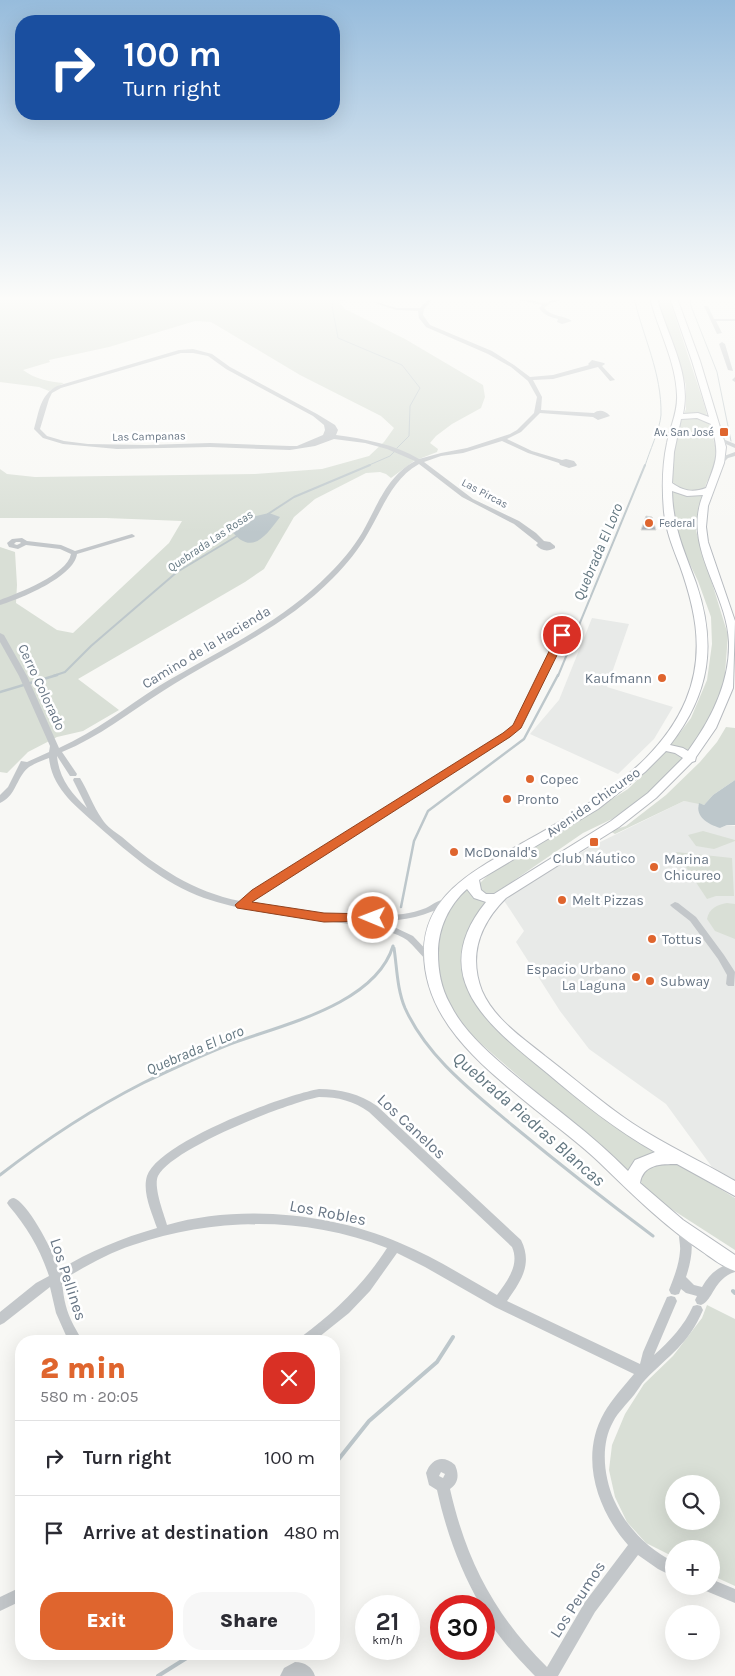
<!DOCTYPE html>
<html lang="en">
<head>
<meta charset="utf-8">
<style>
	body { margin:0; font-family:Karla,sans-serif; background:#f7f7f7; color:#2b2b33; height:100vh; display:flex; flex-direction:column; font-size:19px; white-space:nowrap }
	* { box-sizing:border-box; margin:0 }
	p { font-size:16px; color:#7c7c81 }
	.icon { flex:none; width:28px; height:28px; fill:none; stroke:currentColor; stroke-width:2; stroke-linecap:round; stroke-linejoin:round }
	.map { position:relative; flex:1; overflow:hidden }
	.panel { position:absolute; left:15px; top:1335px; width:325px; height:325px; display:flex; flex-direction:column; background:#fff; border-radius:20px; box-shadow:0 5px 20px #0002 }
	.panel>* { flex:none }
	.guide { position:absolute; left:15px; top:15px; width:325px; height:105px; border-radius:20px; box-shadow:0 5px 20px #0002; background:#1a4fa0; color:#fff; overflow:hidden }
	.controls { position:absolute; left:665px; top:1475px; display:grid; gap:10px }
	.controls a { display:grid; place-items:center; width:55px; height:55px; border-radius:50%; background:#fff; box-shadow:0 5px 20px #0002; font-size:25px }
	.speed { position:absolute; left:355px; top:1595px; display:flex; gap:10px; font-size:25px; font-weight:700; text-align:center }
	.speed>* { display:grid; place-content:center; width:65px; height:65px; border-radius:50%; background:#fff; box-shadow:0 5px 20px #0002; line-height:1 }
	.speed small { font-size:12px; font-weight:400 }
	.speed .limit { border:8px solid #d22; background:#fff; color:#111 }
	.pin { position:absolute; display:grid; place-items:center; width:42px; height:42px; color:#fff; margin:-21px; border:2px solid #fff; border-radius:50%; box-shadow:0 1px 5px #0007 }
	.me { position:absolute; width:55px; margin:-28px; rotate:271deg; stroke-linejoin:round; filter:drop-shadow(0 0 4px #0008) }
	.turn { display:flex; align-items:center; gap:18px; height:105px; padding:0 25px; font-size:22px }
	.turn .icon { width:65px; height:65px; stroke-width:2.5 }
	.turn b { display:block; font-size:35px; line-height:42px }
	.round { display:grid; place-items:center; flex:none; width:52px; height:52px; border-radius:20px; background:#f7f7f7 }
	.summary { display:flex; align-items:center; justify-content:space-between; height:85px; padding:0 25px }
	h1 { font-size:30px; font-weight:800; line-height:38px; color:#df652e }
	.action { display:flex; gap:10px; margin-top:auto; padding:10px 25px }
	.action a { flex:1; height:58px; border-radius:20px; background:#df652e; color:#fff; font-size:20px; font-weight:800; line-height:58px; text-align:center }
	.action a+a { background:#f7f7f7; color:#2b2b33 }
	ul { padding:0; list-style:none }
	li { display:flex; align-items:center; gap:15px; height:75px; padding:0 25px; border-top:1px solid #e1e1e2 }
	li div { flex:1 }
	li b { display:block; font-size:19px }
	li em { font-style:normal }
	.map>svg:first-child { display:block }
	.built { fill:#e8eae8 }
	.green { fill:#d9dfd6; fill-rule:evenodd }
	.water { fill:#bdc7cb }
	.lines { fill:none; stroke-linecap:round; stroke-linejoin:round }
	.stream-far4 { stroke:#bdc7cb; stroke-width:1 }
	.stream-far3 { stroke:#bdc7cb; stroke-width:2 }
	.stream-far2 { stroke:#bdc7cb; stroke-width:2.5 }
	.stream-far1 { stroke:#bdc7cb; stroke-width:3 }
	.stream { stroke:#bdc7cb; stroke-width:4 }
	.building { fill:#acb2b9; stroke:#d9d9d7 }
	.secondary-casing { stroke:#b6babf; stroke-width:2 }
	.street { fill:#c3c7ca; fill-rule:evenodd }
	.secondary { fill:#fff; fill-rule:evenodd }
	.route { fill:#df652e; stroke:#91421e }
	.poi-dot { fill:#df652e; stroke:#fff; stroke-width:2 }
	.labels { text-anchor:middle; stroke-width:5; stroke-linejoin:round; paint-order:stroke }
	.far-poi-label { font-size:11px; fill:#687685; stroke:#fff; text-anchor:end }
	.far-street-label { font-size:11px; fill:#687685; stroke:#fff }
	.far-water-label { font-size:12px; font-style:italic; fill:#637781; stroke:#fff }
	.street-label { font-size:14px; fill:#687685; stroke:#fff }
	.poi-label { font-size:14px; fill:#687685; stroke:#fff; text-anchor:start }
	.water-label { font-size:15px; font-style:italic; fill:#637781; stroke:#fff }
	.near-street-label { font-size:16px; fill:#687685; stroke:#fff }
	.near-water-label { font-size:18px; font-style:italic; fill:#637781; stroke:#fff }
</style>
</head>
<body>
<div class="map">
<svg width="735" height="1676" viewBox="0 0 735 1676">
	<rect width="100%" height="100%" fill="#f8f8f5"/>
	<!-- built -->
	<g class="built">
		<path d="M592 618 629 624 607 687 673 707 654 739 618 774 530 734 559 700Z"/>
		<path d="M684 801 699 803 698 807 720 828 727 825 735 826V1182L712 1167 666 1104 589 1049 560 1011 516 942 524 931 503 899 592 846Z"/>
	</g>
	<!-- green -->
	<g class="green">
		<path d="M0 298H351L340 302 345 309 405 339 483 385 485 397 481 408 452 424 436 436 430 443 438 449 437 452 414 461 391 478 386 474 380 472 366 473 315 499 294 517 264 569 245 582 78 679 119 710 83 731 57 737 28 752 7 773 0 772V547L15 552 17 585 16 603 57 630 73 633 169 543 182 521 106 518H0V469L7 474 35 477 255 474 322 469 369 456 384 442 394 428 381 416 300 375 211 322 195 321 109 347 49 360 50 362 23 370C35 379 49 382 64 383L49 391 39 387 0 382Z"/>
		<path d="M657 298H669L704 404 717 453 713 470 706 484 696 531 728 635 724 686 700 739 672 772 637 802 612 819 583 833 497 892 491 894 483 893 478 885 491 872 577 821 628 789 664 754 691 718 707 680 712 644 711 617 698 581 676 535 671 504V471L674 439 686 409V385Z"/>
		<path d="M726 727 735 728V780L713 795 704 805 684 801 615 834 610 831 626 826 666 795 700 762 717 742Z"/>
		<path d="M703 831 735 840V841L714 849 696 846 688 835Z"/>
		<path d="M676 852 732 858 734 896H716L707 899Z"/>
		<path d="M468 888 474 897 486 902 474 919 464 943 463 953 472 997 618 1128 654 1152 637 1159 628 1172 463 1028C454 1011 440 991 437 972 433 940 445 910 468 888Z"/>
		<path d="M727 903 735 904V939L715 931 707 919C709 908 717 905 727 903Z"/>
		<path d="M655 1163H673L682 1166 735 1198V1250L648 1194C641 1187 640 1181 642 1172Z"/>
		<path d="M707 1305 735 1319V1586L711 1575V1549H674V1557L646 1543 627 1522 615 1497 609 1470 612 1445 625 1414 644 1384 673 1356 702 1318ZM674 1484H711V1521H674Z"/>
	</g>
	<!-- water -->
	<g class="water">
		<path d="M269 513 280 517C265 537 251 557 230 529L238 520Z"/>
		<path d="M735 780V825H727L720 828C708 824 695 817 699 803L704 805 713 795Z"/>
	</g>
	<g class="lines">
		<!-- stream-far4 -->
		<g class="stream-far4">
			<path d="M334 298 332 306 338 338 402 365 420 388 410 406 409 436 397 448"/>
			<path d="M634 298C643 337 662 373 661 415 660 429 649 452 645 466"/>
			<path d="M690 298 691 306 717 372 731 441"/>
			<path d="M367 466 390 456 394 452"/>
		</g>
		<!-- stream-far3 -->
		<g class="stream-far3">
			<path d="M268 514 294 497 370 465"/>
			<path d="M53 676 65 672 91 646 177 572 237 536"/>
			<path d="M558 676 645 465"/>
		</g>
		<!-- stream-far2 -->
		<g class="stream-far2">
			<path d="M0 692 57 675"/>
			<path d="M401 907 414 841 428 811 524 739 558 675"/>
		</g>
		<!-- stream-far1 -->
		<g class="stream-far1">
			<path d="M394 948C397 968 397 989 405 1008 427 1057 472 1091 512 1125 558 1163 605 1200 653 1236"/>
			<path d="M0 1175C45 1140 92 1109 143 1083 172 1069 200 1056 230 1044 281 1025 375 1005 393 946"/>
		</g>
		<!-- stream -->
		<g class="stream">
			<path d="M733 1291 735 1293"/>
			<path d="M334 1465 369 1421 437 1362 453 1337"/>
			<path d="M158 1676 193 1654"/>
		</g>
	</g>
	<!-- building -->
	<path class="building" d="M646 516 652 517 656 530H641Z"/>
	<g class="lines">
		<defs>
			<path id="secondary" d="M650 298H657C667 336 692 374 683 414L698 413 709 417 692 361 670 298H677L700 361 726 447 724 463 708 506 706 527 708 542 735 621 733 688 716 728 696 757 695 761 692 762 656 798 619 827 506 898C480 924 468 955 482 991 494 1019 523 1038 545 1056 574 1078 602 1103 632 1123 665 1145 701 1161 735 1181V1196L677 1164C661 1164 643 1164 640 1183L683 1220 735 1255V1271C723 1267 713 1259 703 1252 664 1226 632 1194 599 1162 579 1143 557 1127 536 1110 486 1069 424 1023 424 952 424 895 476 869 519 845 542 832 566 819 589 803 629 777 667 745 686 700 705 654 696 611 680 566 673 548 666 531 664 512 662 489 662 466 667 443 670 427 678 412 677 395 676 361 658 330 650 298ZM697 418 711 424C720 455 717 459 706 488 693 493 683 491 672 483L674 452 681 419ZM672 491 687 496 703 495C682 547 727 591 729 642 730 682 711 720 688 751L683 748 670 745C710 693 717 645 696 583 684 550 673 528 672 491ZM666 751 675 753 683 758 648 793 611 821 494 894H486L481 890 479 880 598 809 645 772ZM467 889 474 898 486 902C424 978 492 1028 547 1073 581 1102 616 1130 655 1152L635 1160 628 1171C592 1134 550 1105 511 1072 489 1053 463 1031 450 1004 441 988 438 971 438 953 438 928 449 905 467 889Z"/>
		</defs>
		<!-- secondary casing -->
		<use href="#secondary" class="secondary-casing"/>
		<!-- street -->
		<g class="street">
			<path d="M429 298H434L424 309 423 315 430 325 492 351 514 365 530 377 553 375 589 365 588 364 592 360 604 363 605 364 602 366 615 380 610 381 598 367 553 379 533 380 542 397 541 410 594 413C599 409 606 411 610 416L598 420 593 417 540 413 521 432 507 439 532 451 562 460 566 459 574 461 577 465 576 466 569 468 560 465 559 463 528 453 502 441 463 453 441 456 424 462 473 499 519 521 536 533 544 541 550 542 555 546V548C548 552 541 551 536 545L538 543 514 524 462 497 419 464C392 479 383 508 368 533 359 549 347 564 333 578 284 628 221 654 163 691 130 712 99 737 62 752L77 774 76 776H70L57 756C59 778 71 793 87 808L73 780 74 778H80C88 791 93 806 102 819 106 826 115 832 122 837 156 867 194 892 240 901L253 891 504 733 514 725 566 619 570 617H573L574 619 521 726 510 737 259 895 249 903 355 919 356 916 359 915C382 915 404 917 426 908 433 904 443 897 451 899L453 901 451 903C423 917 402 922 371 921L394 927 413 936 434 958 436 960 434 962H428C421 955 414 946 407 940 387 926 340 923 315 920 278 915 240 910 204 898 163 883 131 855 98 826 77 807 52 789 49 758 41 761 29 765 24 772 16 782 14 797 0 803V795L8 787 21 761 27 762 49 752 50 746 19 676 0 642V633L4 635 27 676 59 748C95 732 126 707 159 686 218 651 280 624 329 574 341 562 353 548 362 533 377 507 386 477 415 461L387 449 365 443 334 439 315 446 290 450 210 447 117 449 63 444 43 438 34 429C39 412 40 395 57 386L179 350 193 349 212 354 230 367 317 414 335 425 338 430 336 435C365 439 394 444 419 459L441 453 467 448 510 434 517 430 534 413 537 397 528 381 511 367 488 354 426 327 419 318 418 311 396 310 375 303 377 302 396 308H420ZM181 353H193L208 356 226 369 313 416 324 425 325 430 323 435 297 446H290L210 443 146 445 88 444 64 441 47 436 40 429 49 399 52 393 61 388Z"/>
			<path d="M509 298H520L545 303 558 298H568L551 303 544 308C552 317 563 315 572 321L562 324 557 322 558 319C550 317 544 315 539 308L542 305Z"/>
			<path d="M702 298H706V300L702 301Z"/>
			<path d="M704 306H708L714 319H735V321H716L722 333 717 334Z"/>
			<path d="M722 342 725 344 733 371 728 370 719 344Z"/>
			<path d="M735 377V382L732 380Z"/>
			<path d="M719 439H723L735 444V448L719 441Z"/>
			<path d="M735 452V456L728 458 722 464 717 463 724 456Z"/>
			<path d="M132 534 135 536 134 537 77 554C74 577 20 599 0 605V600C18 593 67 575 71 554L60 549 26 545 18 549 9 547 7 543 12 539 22 538 27 541 61 545 75 551ZM16 542H20L21 543 17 545 14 544Z"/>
			<path d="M675 902 678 903 696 917 724 955 735 972 734 986H728L726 984 727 975 718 959 690 921 672 907 670 905Z"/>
			<path d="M319 1089C340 1089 360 1094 377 1106L521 1240C533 1264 521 1281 507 1301L640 1364 643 1352 667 1297 671 1296 675 1297 677 1301 654 1355C670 1341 684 1326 693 1306L697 1305 701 1306 703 1310C688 1345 670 1354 645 1380 641 1384 638 1390 634 1395 627 1404 618 1412 613 1422 600 1445 604 1477 614 1500 626 1527 648 1549 674 1562V1577L658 1569 638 1555 595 1612 558 1676H535C522 1663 484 1623 484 1606H481C460 1570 446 1531 437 1490L429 1485 426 1473C431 1459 443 1454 455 1465 459 1474 459 1483 450 1489 466 1560 495 1616 547 1667L585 1602 628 1545C597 1510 579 1457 604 1413 612 1399 624 1386 634 1374L495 1307 425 1267 397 1253 370 1291 349 1313 314 1341H299L301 1337C335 1312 364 1284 387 1248 306 1216 215 1217 133 1245 108 1253 85 1267 62 1280 63 1294 65 1307 71 1320 74 1327 79 1334 82 1341H69L68 1340 56 1313 50 1287 4 1323 0 1325V1312L36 1283 49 1276C40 1249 27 1227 9 1206L7 1203 9 1200C12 1198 13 1197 16 1199 31 1208 54 1253 59 1270 90 1251 122 1238 157 1228 152 1213 142 1192 147 1176 158 1142 284 1095 319 1089ZM319 1097C338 1097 354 1101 369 1112L512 1247C520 1265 507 1281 497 1295 465 1277 434 1257 400 1243 331 1213 240 1204 167 1225 164 1214 153 1187 158 1176 172 1148 287 1103 319 1097ZM441 1472 445 1474 443 1478 439 1476Z"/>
			<path d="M684 1226 688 1228C695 1243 691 1262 686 1277L694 1285 702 1287C710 1273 719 1266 735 1262V1272C714 1278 713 1301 701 1305L697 1304 695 1300 697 1296 686 1293 681 1289 679 1294 675 1295 671 1294 669 1290C674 1277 679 1265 680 1251 681 1244 677 1234 680 1228Z"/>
			<path d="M711 1579 735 1589V1603L706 1591 704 1586H711Z"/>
			<path d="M21 1587V1601L0 1611V1597Z"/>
			<path d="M295 1662C305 1662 312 1667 315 1676H280L284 1668Z"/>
		</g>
		<!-- secondary -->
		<use href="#secondary" class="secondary"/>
	</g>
	<!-- sky -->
	<linearGradient id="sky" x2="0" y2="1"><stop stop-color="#97bcdc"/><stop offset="0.56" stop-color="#fcfcfa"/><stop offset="1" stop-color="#fcfcfa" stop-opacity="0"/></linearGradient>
	<rect width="735" height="533" fill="url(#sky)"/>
	<!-- route -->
	<path class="route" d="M562 632 567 635 521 728 510 737 252 902 324 913 373 914 378 916 379 918 378 921 324 922 237 908 235 905 252 890 503 733 513 725 557 635Z"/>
	<!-- markers -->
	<g class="poi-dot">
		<rect x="719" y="427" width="10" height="10" rx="2.5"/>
		<circle cx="649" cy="523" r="5"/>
		<circle cx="662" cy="678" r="5"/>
		<circle cx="530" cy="779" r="5"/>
		<circle cx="507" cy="799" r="5"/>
		<rect x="589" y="837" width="10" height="10" rx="2.5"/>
		<circle cx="454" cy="852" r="5"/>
		<circle cx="654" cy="867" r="5"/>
		<circle cx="562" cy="900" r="5"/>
		<circle cx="652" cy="939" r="5"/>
		<circle cx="636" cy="977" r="5"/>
		<circle cx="650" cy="981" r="5"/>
	</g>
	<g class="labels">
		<!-- far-poi labels -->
		<g class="far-poi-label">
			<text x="714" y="436">Av. San José</text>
			<text x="659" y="527" text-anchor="start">Federal</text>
		</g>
		<!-- far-street labels -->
		<g class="far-street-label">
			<text transform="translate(149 436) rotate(-1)" y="4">Las Campanas</text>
			<text transform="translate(485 493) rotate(28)" y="4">Las Pircas</text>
		</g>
		<!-- far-water labels -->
		<g class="far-water-label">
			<text transform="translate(210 541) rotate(-34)" y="4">Quebrada Las Rosas</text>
		</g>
		<!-- street labels -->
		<g class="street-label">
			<text transform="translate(206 647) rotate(-31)" y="5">Camino de la Hacienda</text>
			<text transform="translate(42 687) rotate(65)" y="5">Cerro Colorado</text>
			<text transform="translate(593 802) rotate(-35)" y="5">Avenida Chicureo</text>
		</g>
		<!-- poi labels -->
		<g class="poi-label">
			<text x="652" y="683" text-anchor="end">Kaufmann</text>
			<text x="540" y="784">Copec</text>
			<text x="517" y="804">Pronto</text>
			<text x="464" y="857">McDonald's</text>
			<text x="594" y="863" text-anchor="middle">Club Náutico</text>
			<text x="664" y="864">Marina<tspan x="664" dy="16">Chicureo</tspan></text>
			<text x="572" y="905">Melt Pizzas</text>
			<text x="662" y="944">Tottus</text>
			<text x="626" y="974" text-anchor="end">Espacio Urbano<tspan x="626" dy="16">La Laguna</tspan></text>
			<text x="660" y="986">Subway</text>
		</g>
		<!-- water labels -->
		<g class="water-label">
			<text transform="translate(598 552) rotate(-67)" y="5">Quebrada El Loro</text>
			<text transform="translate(195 1050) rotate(-23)" y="5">Quebrada El Loro</text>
		</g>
		<!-- near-street labels -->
		<g class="near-street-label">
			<text transform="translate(412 1126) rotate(43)" y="6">Los Canelos</text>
			<text transform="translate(328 1212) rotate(11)" y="6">Los Robles</text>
			<text transform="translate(69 1279) rotate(72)" y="6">Los Pellines</text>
			<text transform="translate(577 1599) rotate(-57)" y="6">Los Peumos</text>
		</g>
		<!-- near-water labels -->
		<g class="near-water-label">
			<text transform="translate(529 1119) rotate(41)" y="6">Quebrada Piedras Blancas</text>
		</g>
	</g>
</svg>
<div class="controls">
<a><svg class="icon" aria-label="search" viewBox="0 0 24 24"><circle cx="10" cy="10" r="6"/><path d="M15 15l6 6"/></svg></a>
<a>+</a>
<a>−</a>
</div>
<div class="speed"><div>21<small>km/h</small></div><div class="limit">30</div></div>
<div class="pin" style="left:562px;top:635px;background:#d93025"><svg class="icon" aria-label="arrive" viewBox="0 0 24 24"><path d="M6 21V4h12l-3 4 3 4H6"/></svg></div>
<svg class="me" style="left:373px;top:918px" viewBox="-20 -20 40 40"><circle r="17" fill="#df652e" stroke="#fff" stroke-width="3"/><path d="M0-11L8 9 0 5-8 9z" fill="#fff"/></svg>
<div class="guide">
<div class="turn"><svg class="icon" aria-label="right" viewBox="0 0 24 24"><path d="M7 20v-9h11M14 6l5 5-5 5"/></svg><div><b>100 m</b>Turn right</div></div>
</div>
<section class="panel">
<div class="summary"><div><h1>2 min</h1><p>580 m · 20:05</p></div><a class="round" style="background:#d93025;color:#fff"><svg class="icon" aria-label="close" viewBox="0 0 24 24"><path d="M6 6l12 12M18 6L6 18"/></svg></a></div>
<ul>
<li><svg class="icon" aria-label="right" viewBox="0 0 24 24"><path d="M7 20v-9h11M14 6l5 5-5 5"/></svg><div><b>Turn right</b></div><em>100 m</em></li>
<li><svg class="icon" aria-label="arrive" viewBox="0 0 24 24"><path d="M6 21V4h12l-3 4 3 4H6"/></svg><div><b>Arrive at destination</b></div><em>480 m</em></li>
</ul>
<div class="action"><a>Exit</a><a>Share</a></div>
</section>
</div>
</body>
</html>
